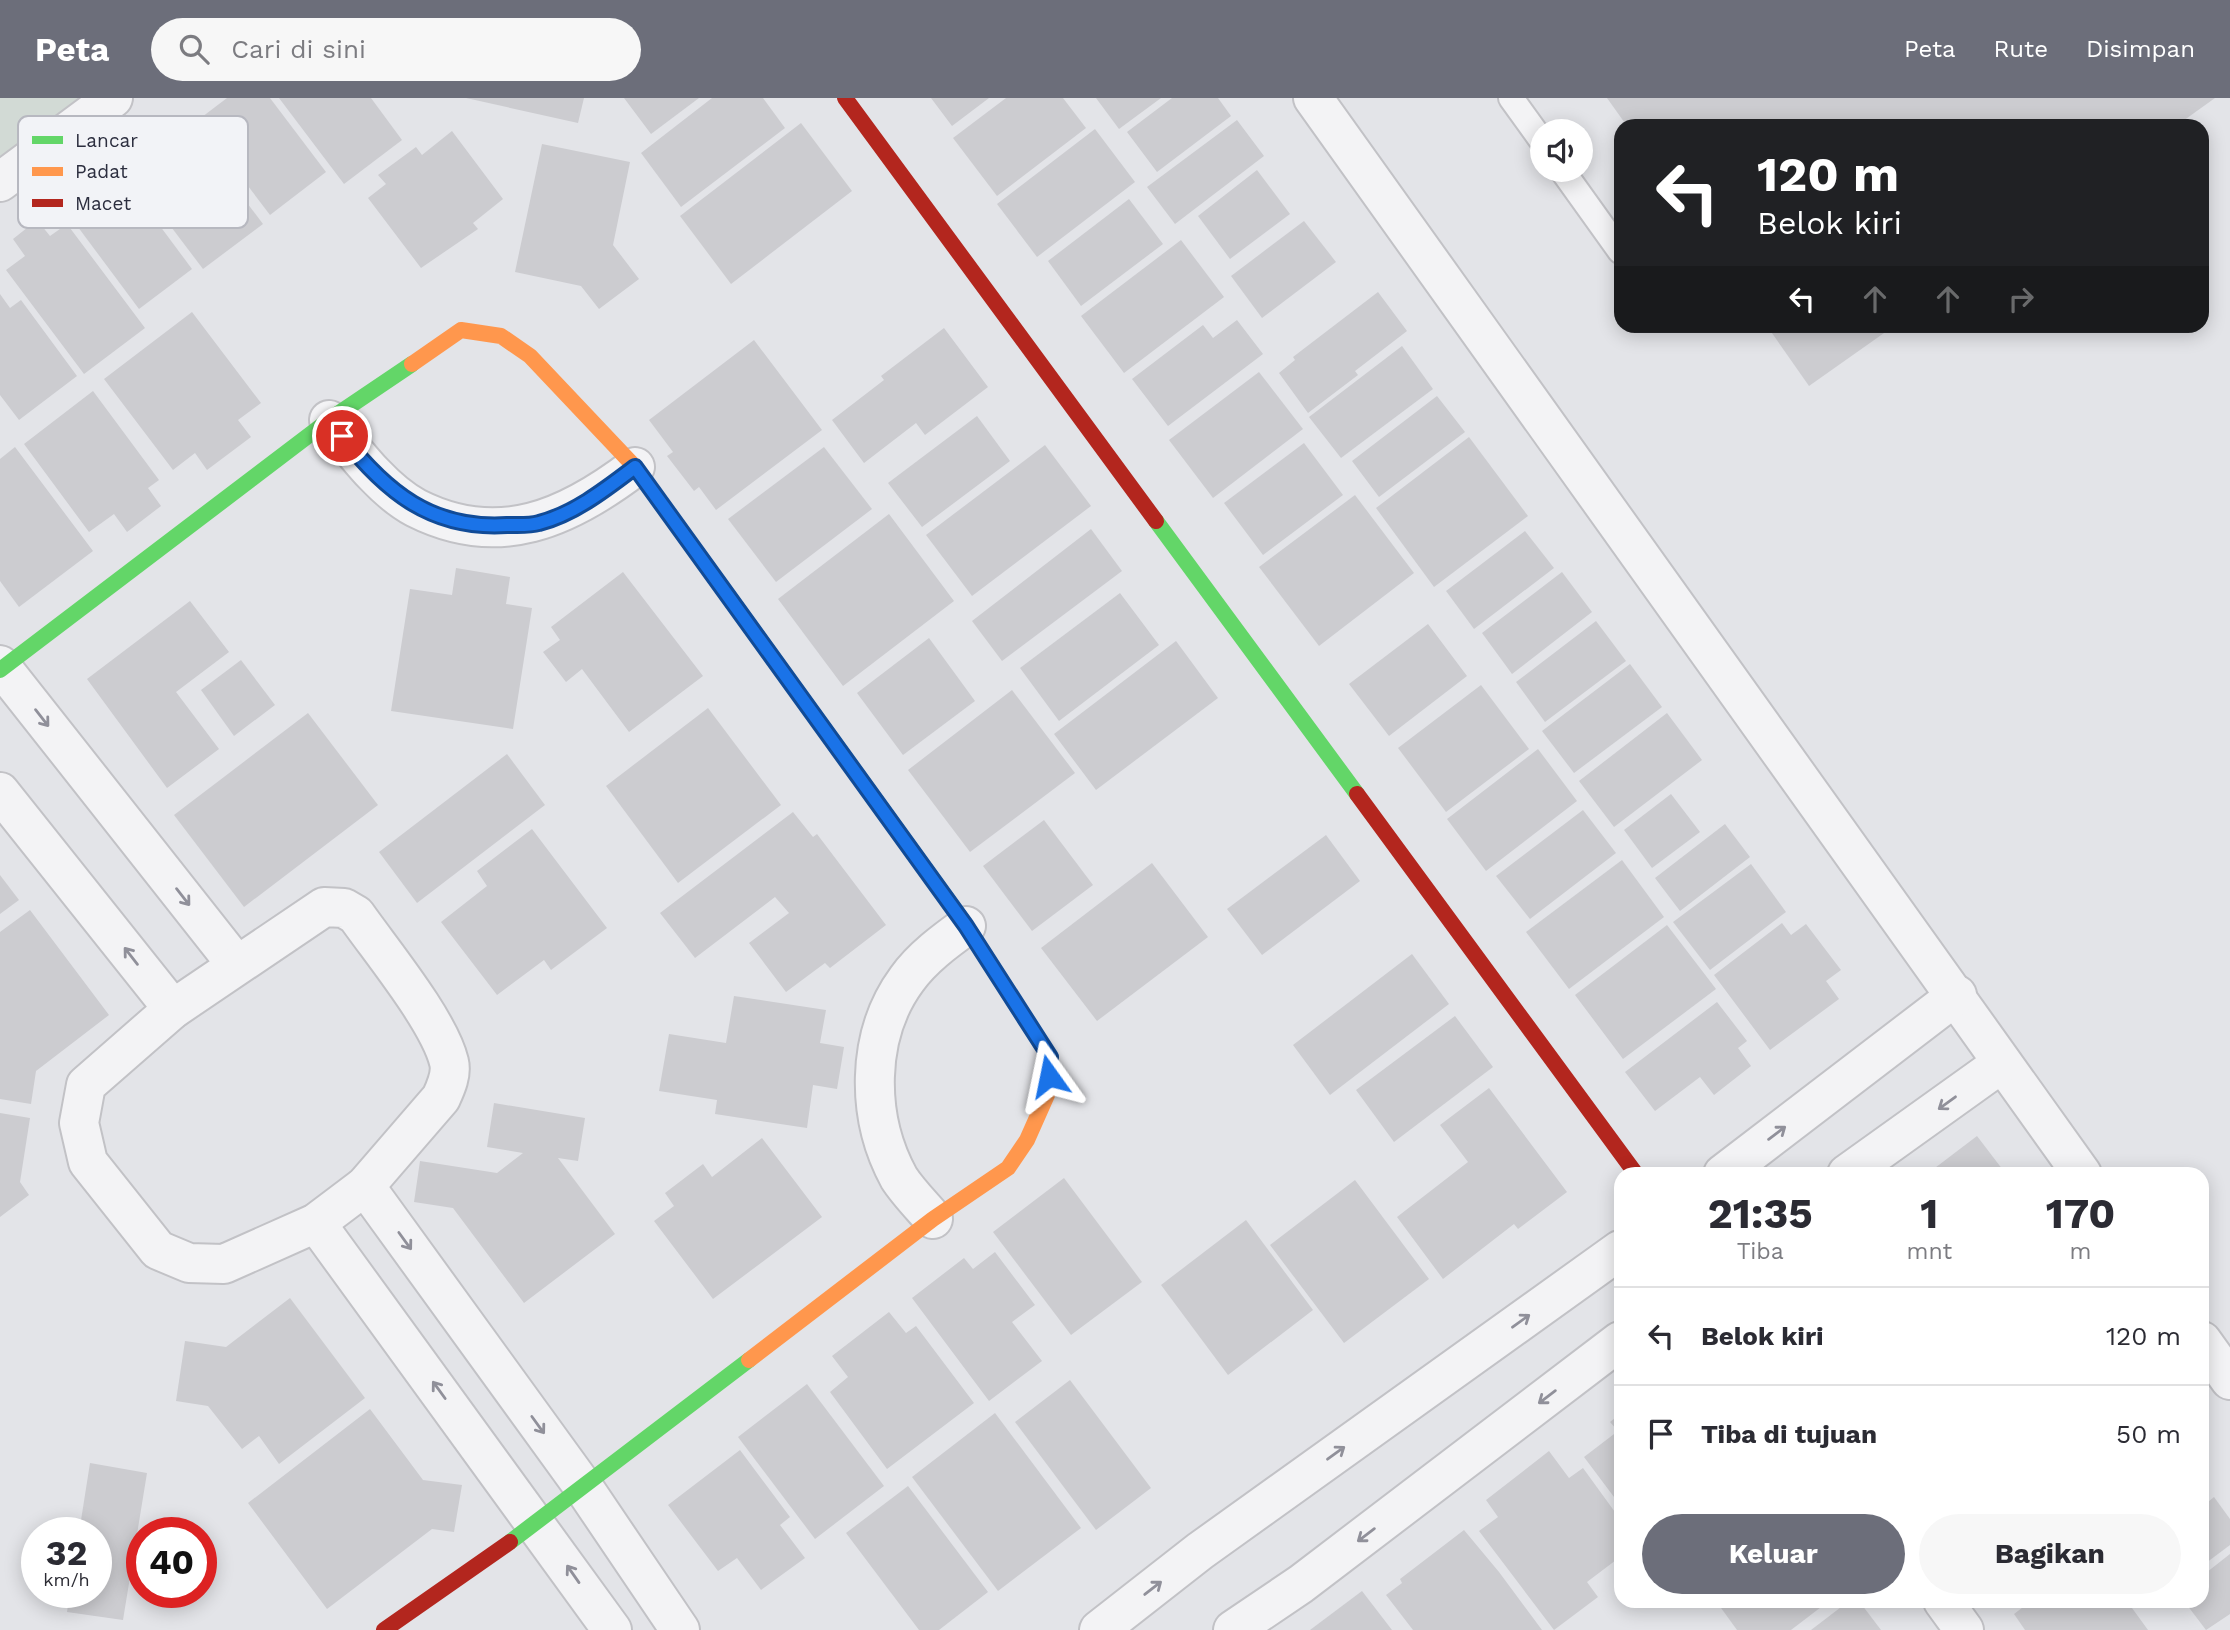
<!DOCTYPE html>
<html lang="id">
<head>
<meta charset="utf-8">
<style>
	body { margin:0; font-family:"Work Sans",sans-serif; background:#f7f7f7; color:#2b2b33; height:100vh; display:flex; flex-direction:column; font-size:26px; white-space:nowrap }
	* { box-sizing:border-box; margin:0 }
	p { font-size:23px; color:#7c7c81 }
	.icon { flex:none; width:38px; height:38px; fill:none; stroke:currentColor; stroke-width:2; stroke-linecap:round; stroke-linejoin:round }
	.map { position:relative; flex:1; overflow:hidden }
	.sheet { position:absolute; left:1614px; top:1069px; width:595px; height:441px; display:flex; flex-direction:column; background:#fff; border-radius:21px; box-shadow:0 4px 18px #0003 }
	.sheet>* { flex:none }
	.top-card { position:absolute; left:1614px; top:21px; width:595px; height:214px; border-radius:21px; box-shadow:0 4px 18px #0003; background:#202124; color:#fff; overflow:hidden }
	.tools { position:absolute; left:1530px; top:21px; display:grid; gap:14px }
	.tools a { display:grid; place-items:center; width:63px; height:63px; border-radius:50%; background:#fff; box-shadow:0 4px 18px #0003; font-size:35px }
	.speed { position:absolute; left:21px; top:1419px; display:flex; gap:14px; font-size:35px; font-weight:700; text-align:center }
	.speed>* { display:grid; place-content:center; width:91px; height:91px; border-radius:50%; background:#fff; box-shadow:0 4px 18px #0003; line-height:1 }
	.speed small { font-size:18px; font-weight:400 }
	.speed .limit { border:10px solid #d22; background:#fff; color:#111 }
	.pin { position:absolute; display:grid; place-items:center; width:60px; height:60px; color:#fff; margin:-30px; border:4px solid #fff; border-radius:50%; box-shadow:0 2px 7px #0007 }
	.me { position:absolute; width:77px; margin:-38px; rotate:348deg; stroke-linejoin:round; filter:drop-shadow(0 0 5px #0008) }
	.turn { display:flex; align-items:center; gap:24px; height:147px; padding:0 28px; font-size:32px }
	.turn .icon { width:91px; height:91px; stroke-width:2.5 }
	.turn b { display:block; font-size:49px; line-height:60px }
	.lanes { display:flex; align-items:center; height:66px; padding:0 28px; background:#0003; justify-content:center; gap:35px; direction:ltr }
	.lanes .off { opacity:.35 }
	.eta { display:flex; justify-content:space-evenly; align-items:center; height:119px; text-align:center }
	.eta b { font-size:42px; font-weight:700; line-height:49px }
	.primary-button { display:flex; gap:14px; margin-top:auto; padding:14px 28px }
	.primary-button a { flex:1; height:80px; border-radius:42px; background:#6c6e7a; color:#fff; font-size:28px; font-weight:700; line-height:80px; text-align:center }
	.primary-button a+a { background:#f7f7f7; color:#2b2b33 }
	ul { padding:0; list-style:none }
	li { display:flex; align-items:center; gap:21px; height:98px; padding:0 28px; border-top:2px solid #e1e1e2 }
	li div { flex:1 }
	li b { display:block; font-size:26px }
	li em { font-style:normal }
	header { display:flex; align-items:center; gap:42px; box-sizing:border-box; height:98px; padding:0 35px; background:#6c6e7a; color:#fff }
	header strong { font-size:33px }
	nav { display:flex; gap:38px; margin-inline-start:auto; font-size:24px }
	.search { width:490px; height:63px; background:#f7f7f7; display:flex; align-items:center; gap:18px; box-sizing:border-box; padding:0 24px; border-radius:38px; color:#7c7c81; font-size:26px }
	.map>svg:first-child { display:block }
	.green { fill:#d2dad5 }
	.building { fill:#ccccd0 }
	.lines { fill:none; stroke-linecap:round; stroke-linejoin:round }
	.lane-casing { stroke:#c2c2c6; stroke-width:28 }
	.street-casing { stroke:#c2c2c6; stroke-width:42 }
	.lane { stroke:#f3f3f5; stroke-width:24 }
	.street { stroke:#f3f3f5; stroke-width:38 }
	.fast { stroke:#63d668; stroke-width:16 }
	.slow { stroke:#ff974d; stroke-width:16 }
	.jam { stroke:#b3261e; stroke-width:16 }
	.oneway { stroke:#90909a }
	.route-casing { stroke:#114b97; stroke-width:18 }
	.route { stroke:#1a73e8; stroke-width:12 }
	.key { fill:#f2f3f7; stroke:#b7b8c0; stroke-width:2 }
	.key-label { font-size:19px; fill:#2c2e3f }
</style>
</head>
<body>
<header>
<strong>Peta</strong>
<div class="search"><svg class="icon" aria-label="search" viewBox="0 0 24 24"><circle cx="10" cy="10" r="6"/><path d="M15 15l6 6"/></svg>Cari di sini</div>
<nav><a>Peta</a><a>Rute</a><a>Disimpan</a></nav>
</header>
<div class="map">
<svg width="2230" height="1532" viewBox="0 0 2230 1532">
	<rect width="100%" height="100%" fill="#e3e4e8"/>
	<!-- green -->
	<path class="green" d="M0 0H87L0 62Z"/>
	<!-- building -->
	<g class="building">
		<path d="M227 0H270L326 74 270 117 198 22Z"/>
		<path d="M279 0H371L402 42 344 86Z"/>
		<path d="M466 0H584L578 25Z"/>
		<path d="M624 0H699L651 36Z"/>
		<path d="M712 0H763L785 30 681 109 641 55Z"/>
		<path d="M931 0H989L952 28Z"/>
		<path d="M1006 0H1063L1086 30 997 98 953 40Z"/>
		<path d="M1096 0H1161L1119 31Z"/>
		<path d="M1172 0H1218L1231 18 1157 74 1127 34Z"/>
		<path d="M1607 0H2215L2176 28H1627Z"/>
		<path d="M1237 22 1264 58 1175 126 1147 89Z"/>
		<path d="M801 25 852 93 731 186 680 118Z"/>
		<path d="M188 27 263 126 203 171 128 72Z"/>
		<path d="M1095 31 1135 84 1037 159 997 106Z"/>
		<path d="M452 33 503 101 473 125 478 131 421 170 368 100 386 86 378 77 416 49 422 57Z"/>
		<path d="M542 46 630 64 613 147 639 181 599 211 581 188 515 174Z"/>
		<path d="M1257 72 1290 116 1230 161 1198 118Z"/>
		<path d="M125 81 192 171 139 211 72 121Z"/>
		<path d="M1129 101 1163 146 1081 208 1048 163Z"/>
		<path d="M37 122 50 138 67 126 145 230 84 276 6 172 25 158 13 141Z"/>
		<path d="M1304 123 1336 164 1262 220 1231 178Z"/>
		<path d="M1181 142 1224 199 1124 275 1081 218Z"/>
		<path d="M1378 194 1407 233 1355 273 1358 277 1308 315 1279 275 1295 262 1293 259Z"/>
		<path d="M0 196 10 210 21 202 77 278 19 322 0 297Z"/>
		<path d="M192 214 261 305 238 322 251 339 207 372 195 355 173 372 104 281Z"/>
		<path d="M1237 222 1263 256 1168 328 1132 281 1203 227 1213 240Z"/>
		<path d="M1767 228H1894L1809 288Z"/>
		<path d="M944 230 988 289 925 337 916 325 864 365 832 322 884 282 881 278Z"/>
		<path d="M754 242 822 332 716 412 699 389 694 393 667 358 673 354 649 322Z"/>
		<path d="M1402 248 1433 291 1341 360 1309 319Z"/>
		<path d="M1259 274 1303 331 1213 400 1169 342Z"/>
		<path d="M93 293 159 382 148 390 161 408 127 434 114 416 89 434 24 346Z"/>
		<path d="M1437 298 1465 334 1379 399 1352 363Z"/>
		<path d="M977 318 1010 363 922 429 888 385Z"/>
		<path d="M1469 339 1528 418 1434 489 1376 410Z"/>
		<path d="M1304 345 1343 397 1263 457 1224 405Z"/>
		<path d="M1045 347 1091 408 972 498 926 437Z"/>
		<path d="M15 349 93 453 19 509 0 483V361Z"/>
		<path d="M824 349 872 411 776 484 728 421Z"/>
		<path d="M1355 397 1414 475 1319 548 1259 469Z"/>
		<path d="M889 416 954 503 843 588 778 501Z"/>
		<path d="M1091 431 1122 473 1002 563 972 523Z"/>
		<path d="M1525 433 1554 470 1474 531 1446 493Z"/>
		<path d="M456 470 510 479 506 506 532 510 513 631 391 613 410 491 452 497Z"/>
		<path d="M623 474 703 578 629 634 582 571 566 584 543 554 560 542 551 529Z"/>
		<path d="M1562 474 1592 514 1512 576 1482 535Z"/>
		<path d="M1120 495 1159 547 1059 623 1020 570Z"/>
		<path d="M190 503 229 554 176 594 219 651 167 690 87 581Z"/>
		<path d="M1596 523 1626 563 1545 624 1516 584Z"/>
		<path d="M1428 526 1467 578 1389 638 1349 586Z"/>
		<path d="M929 540 975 603 903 657 857 595Z"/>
		<path d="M1176 543 1218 600 1096 692 1054 636Z"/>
		<path d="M241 562 275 607 234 638 201 592Z"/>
		<path d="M1630 566 1662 609 1574 675 1542 633Z"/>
		<path d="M1481 587 1529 651 1446 714 1398 650Z"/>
		<path d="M1012 592 1075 675 970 754 908 672Z"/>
		<path d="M708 610 781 707 678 785 606 688Z"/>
		<path d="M308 615 378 707 244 809 174 717Z"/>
		<path d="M1667 615 1702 662 1614 729 1579 683Z"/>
		<path d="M1538 651 1577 703 1486 773 1447 721Z"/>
		<path d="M507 656 545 707 417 805 379 754Z"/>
		<path d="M1671 696 1700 734 1652 770 1624 732Z"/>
		<path d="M1583 712 1616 755 1530 821 1496 778Z"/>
		<path d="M793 714 813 739 817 736 886 827 830 870 825 865 786 894 749 845 789 815 775 799 695 860 660 815Z"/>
		<path d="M1044 722 1093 787 1032 833 983 768Z"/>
		<path d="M1725 726 1750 759 1680 813 1655 780Z"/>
		<path d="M532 731 607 830 551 872 544 862 497 897 441 824 487 788 477 773Z"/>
		<path d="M1326 737 1360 783 1262 857 1227 811Z"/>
		<path d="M1622 762 1664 819 1569 891 1526 834Z"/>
		<path d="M1152 765 1208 839 1097 923 1041 850Z"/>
		<path d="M1751 766 1786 814 1710 872 1673 824Z"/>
		<path d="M0 777 19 802 0 816Z"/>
		<path d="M30 812 109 917 36 973 31 1006 0 1001V834Z"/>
		<path d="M1782 825 1791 837 1806 826 1841 872 1826 883 1839 901 1770 952 1714 877Z"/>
		<path d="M1667 827 1716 891 1623 961 1575 897Z"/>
		<path d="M1412 856 1449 906 1330 997 1293 947Z"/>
		<path d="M734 898 826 912 820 945 844 949 837 991 813 987 807 1030 715 1016 717 1002 659 993 669 936 726 945Z"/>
		<path d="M1717 904 1747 943 1738 950 1751 968 1714 997 1700 979 1655 1013 1625 974Z"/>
		<path d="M1455 918 1493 969 1394 1044 1356 992Z"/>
		<path d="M1489 990 1567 1094 1518 1131 1514 1126 1443 1181 1397 1119 1468 1064 1440 1027Z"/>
		<path d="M494 1005 585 1020 578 1063 558 1060 615 1136 524 1205 453 1110 414 1104 420 1063 497 1075 523 1055 487 1049Z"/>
		<path d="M0 1015 30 1020 20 1084 29 1097 0 1119Z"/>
		<path d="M1977 1038 2006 1076H1927Z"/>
		<path d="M762 1040 822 1119 713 1201 654 1123 674 1108 665 1095 703 1066 712 1079Z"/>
		<path d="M1064 1080 1142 1184 1071 1237 993 1134Z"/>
		<path d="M1355 1082 1429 1181 1344 1245 1270 1147Z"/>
		<path d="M1246 1122 1313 1212 1228 1277 1161 1187Z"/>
		<path d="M995 1154 1035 1207 1012 1224 1042 1263 989 1303 912 1200 964 1160 973 1171Z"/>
		<path d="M290 1200 365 1300 279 1366 259 1338 242 1351 208 1308 176 1303 185 1243 226 1249Z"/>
		<path d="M889 1214 906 1235 916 1228 974 1305 887 1371 830 1294 848 1279 832 1258Z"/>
		<path d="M1070 1282 1151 1390 1096 1432 1015 1324Z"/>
		<path d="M807 1286 884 1388 815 1441 738 1339Z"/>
		<path d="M370 1311 423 1382 462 1387 454 1434 432 1431 327 1511 248 1405Z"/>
		<path d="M995 1315 1081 1430 998 1493 912 1379Z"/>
		<path d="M1620 1316V1407L1584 1359 1618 1333 1610 1324Z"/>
		<path d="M740 1352 790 1419 780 1427 805 1460 761 1492 737 1460 718 1473 668 1407Z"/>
		<path d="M1549 1353 1569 1380 1583 1370 1620 1421V1434L1614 1439 1620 1448V1459L1587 1484 1598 1499 1554 1532 1479 1433 1498 1419 1486 1402Z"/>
		<path d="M90 1365 147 1375 123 1522 67 1514 70 1494H96V1435H79Z"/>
		<path d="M908 1388 988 1494 939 1532H919L846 1435Z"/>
		<path d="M2214 1399 2230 1421V1447L2202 1468V1409Z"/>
		<path d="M1464 1432 1499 1474 1542 1532H1413L1386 1497 1402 1485 1400 1481Z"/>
		<path d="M2230 1456V1516L2206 1532 2184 1503H2202V1478Z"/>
		<path d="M1362 1493 1392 1532H1310Z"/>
		<path d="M1716 1503H1829L1791 1532H1737Z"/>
		<path d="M1849 1503H1859L1881 1532H1811Z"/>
		<path d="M2031 1503H2142L2132 1510 2148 1532H2025L2014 1516Z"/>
	</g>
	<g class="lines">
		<defs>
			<g id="lane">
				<path d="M1511 0 1542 43"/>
				<path d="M1562 72 1620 153"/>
			</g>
			<g id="street">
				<path d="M1313 0 2082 1076"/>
				<path d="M0 84 113 0"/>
				<path d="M329 322C353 352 382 392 416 410 499 452 568 420 635 369"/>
				<path d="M0 567 236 866"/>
				<path d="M0 694 173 911"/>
				<path d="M324 809 344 810 356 817C382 854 439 923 449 964 452 976 446 989 441 1000L365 1088 316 1125 224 1166 189 1165 158 1152 88 1064 79 1025 86 987 173 911Z"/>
				<path d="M1723 1076 1957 897"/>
				<path d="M1847 1076 2002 965"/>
				<path d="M365 1088 584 1390 680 1532"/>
				<path d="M933 1121C922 1108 908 1094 899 1080 866 1020 865 938 907 881 922 860 945 843 966 828"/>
				<path d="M316 1125 612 1532"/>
				<path d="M2202 1243 2230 1282"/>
				<path d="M1943 1503 1964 1532"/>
				<path d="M1099 1532 1200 1453 1620 1152"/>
				<path d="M1233 1532 1301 1486 1620 1243"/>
			</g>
		</defs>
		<!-- lane casing -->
		<use href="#lane" class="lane-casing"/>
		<!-- street casing -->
		<use href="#street" class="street-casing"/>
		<!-- lane -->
		<use href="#lane" class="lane"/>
		<!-- street -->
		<use href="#street" class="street"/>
		<!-- fast -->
		<g class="fast">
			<path d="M1156 423 1357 696"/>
			<path d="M714 478 963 823"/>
			<path d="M0 572 329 322 412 266"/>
			<path d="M510 1444 749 1262"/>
		</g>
		<!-- slow -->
		<g class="slow">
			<path d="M412 266 461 232 501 238 530 258 635 369 714 478"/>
			<path d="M749 1262 933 1121 1008 1070 1027 1042 1047 997 1050 959 963 823"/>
		</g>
		<!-- jam -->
		<g class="jam">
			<path d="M845 0 1156 423"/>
			<path d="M1357 696 1636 1076"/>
			<path d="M384 1532 510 1444"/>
		</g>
	</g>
	<!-- one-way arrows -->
	<defs><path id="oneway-shaft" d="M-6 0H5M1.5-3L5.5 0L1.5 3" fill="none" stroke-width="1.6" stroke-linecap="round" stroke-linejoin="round" transform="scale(1.75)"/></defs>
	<g class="oneway">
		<use href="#oneway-shaft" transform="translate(42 620) rotate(52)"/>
		<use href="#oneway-shaft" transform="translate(183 799) rotate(52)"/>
		<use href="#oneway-shaft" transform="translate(131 858) rotate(-128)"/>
		<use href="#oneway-shaft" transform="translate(1947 1005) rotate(144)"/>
		<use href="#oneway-shaft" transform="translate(1777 1035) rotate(-37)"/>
		<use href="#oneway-shaft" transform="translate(405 1143) rotate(54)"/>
		<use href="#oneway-shaft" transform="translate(1521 1223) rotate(-36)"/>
		<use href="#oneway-shaft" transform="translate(439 1292) rotate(-126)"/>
		<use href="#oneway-shaft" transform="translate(1547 1299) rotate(143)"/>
		<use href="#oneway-shaft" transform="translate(538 1327) rotate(54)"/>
		<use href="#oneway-shaft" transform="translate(1336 1355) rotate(-36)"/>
		<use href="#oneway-shaft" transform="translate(1366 1437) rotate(143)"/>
		<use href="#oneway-shaft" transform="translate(573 1476) rotate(-125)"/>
		<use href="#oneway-shaft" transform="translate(1153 1490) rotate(-38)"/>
	</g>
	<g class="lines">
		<defs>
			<path id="route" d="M342 338C386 394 432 432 507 427 517 427 529 428 539 425 574 416 606 391 635 369L966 828 1050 959 1049 978"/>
		</defs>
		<!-- route casing -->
		<use href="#route" class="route-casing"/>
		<!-- route -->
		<use href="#route" class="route"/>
	</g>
	<!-- legend -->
	<rect x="18" y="18" width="230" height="112" rx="10" class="key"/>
	<rect x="32" y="38" width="31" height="8" fill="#63d668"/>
	<rect x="32" y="69" width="31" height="9" fill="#ff974d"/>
	<rect x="32" y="101" width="31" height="8" fill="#b3261e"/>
	<g class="key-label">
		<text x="75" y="49">Lancar</text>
		<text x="75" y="80">Padat</text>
		<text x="75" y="112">Macet</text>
	</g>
</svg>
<div class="tools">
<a><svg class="icon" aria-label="sound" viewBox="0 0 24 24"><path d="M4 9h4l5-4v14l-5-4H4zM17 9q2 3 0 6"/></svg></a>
</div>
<div class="speed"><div>32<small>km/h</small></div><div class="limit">40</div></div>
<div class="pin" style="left:342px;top:338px;background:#d93025"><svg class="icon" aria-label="arrive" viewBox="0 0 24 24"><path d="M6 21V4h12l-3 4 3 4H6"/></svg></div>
<svg class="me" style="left:1049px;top:978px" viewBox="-20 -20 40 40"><path d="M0-17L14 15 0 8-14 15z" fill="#1a73e8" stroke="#fff" stroke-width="4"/></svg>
<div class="top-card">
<div class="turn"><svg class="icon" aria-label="left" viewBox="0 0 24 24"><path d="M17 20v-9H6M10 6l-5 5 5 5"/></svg><div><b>120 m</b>Belok kiri</div></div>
<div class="lanes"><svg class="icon" aria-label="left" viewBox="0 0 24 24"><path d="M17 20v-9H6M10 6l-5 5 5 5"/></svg><svg class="icon off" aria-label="ahead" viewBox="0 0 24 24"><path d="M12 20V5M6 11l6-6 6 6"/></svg><svg class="icon off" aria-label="ahead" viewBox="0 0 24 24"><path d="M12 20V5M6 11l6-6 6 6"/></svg><svg class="icon off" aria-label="right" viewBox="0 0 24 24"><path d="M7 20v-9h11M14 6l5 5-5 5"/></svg></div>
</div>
<section class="sheet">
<div class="eta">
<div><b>21:35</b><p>Tiba</p></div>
<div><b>1</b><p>mnt</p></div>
<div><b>170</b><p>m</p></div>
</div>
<ul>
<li><svg class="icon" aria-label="left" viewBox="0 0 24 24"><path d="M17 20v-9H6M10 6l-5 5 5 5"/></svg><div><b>Belok kiri</b></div><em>120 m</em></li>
<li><svg class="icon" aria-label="arrive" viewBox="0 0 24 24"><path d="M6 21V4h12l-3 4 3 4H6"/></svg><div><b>Tiba di tujuan</b></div><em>50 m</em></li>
</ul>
<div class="primary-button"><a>Keluar</a><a>Bagikan</a></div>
</section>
</div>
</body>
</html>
